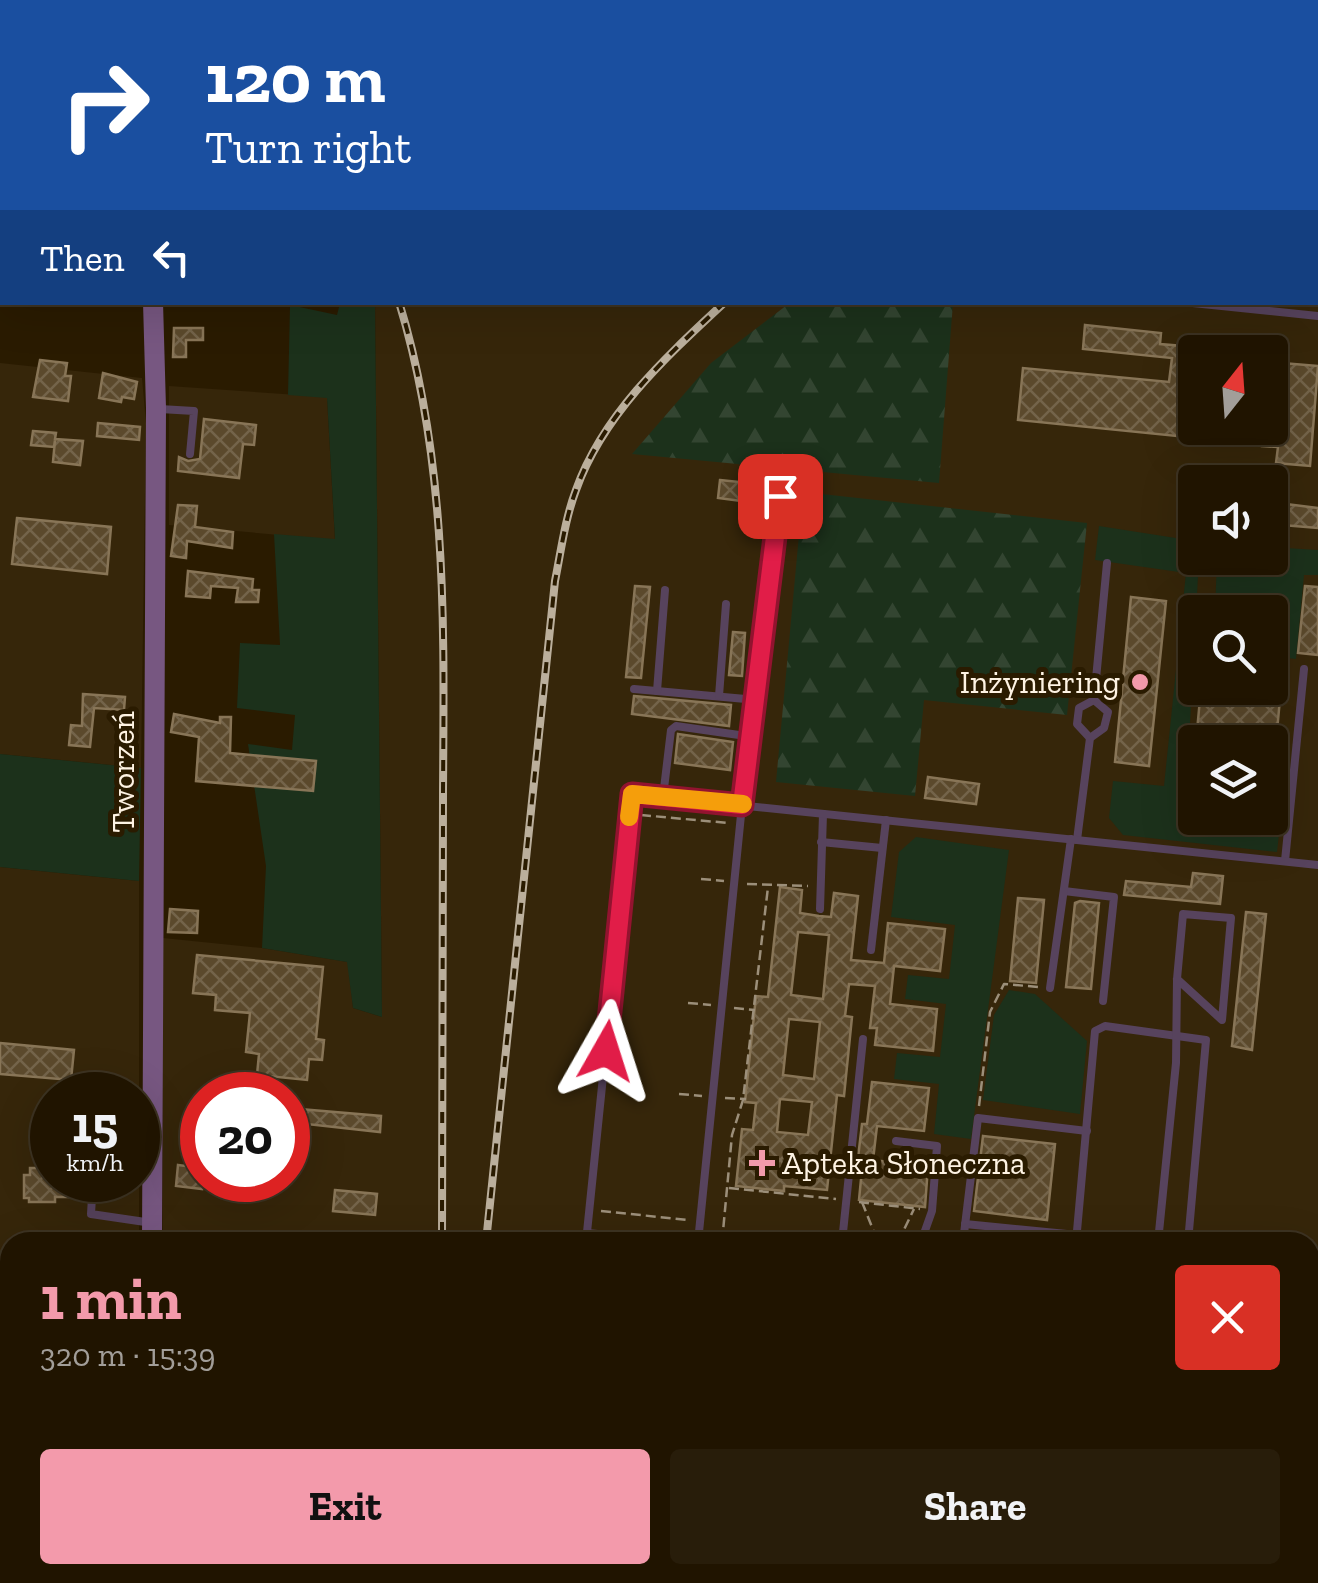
<!DOCTYPE html>
<html lang="en">
<head>
<meta charset="utf-8">
<style>
	body { margin:0; font-family:"Zilla Slab",serif; background:#281d0a; color:#f1f3f6; height:100vh; display:flex; flex-direction:column; font-size:38px; white-space:nowrap }
	* { box-sizing:border-box; margin:0 }
	p { font-size:32px; color:#a29e99 }
	.icon { flex:none; width:55px; height:55px; fill:none; stroke:currentColor; stroke-width:2; stroke-linecap:round; stroke-linejoin:round }
	.map { position:relative; flex:1; overflow:hidden }
	.side { position:absolute; left:0px; top:1232px; width:1320px; height:352px; display:flex; flex-direction:column; background:#201400; border-radius:30px 30px 0 0; box-shadow:0 10px 40px #0002,0 0 0 2px #3d3322 }
	.side>* { flex:none }
	.top-card { position:absolute; left:0px; top:0px; width:1320px; height:305px; box-shadow:0 10px 40px #0002,0 0 0 2px #3d3322; background:#1a4fa0; color:#fff; overflow:hidden }
	.needle { width:65px; rotate:17deg }
	.controls { position:absolute; left:1178px; top:335px; display:grid; gap:20px }
	.controls a { display:grid; place-items:center; width:110px; height:110px; border-radius:10px; background:#201400; box-shadow:0 10px 40px #0002,0 0 0 2px #3d3322; font-size:50px }
	.speed { position:absolute; left:30px; top:1072px; display:flex; gap:20px; font-size:50px; font-weight:700; text-align:center }
	.speed>* { display:grid; place-content:center; width:130px; height:130px; border-radius:50%; background:#201400; box-shadow:0 10px 40px #0002,0 0 0 2px #3d3322; line-height:1 }
	.speed small { font-size:25px; font-weight:400 }
	.speed .limit { border:15px solid #d22; background:#fff; color:#111 }
	.pin { position:absolute; display:grid; place-items:center; width:85px; height:85px; color:#fff; margin:-42px; border-radius:20px; box-shadow:0 5px 15px #0006 }
	.me { position:absolute; width:110px; margin:-55px; rotate:6deg; stroke-linejoin:round; filter:drop-shadow(0 0 8px #0008) }
	.turn { display:flex; align-items:center; gap:35px; height:210px; padding:0 40px; font-size:45px }
	.turn .icon { width:130px; height:130px; stroke-width:2.5 }
	.turn b { display:block; font-size:70px; line-height:85px }
	.then { display:flex; align-items:center; height:95px; padding:0 40px; background:#0003; gap:20px; font-size:38px }
	.round { display:grid; place-items:center; flex:none; width:105px; height:105px; border-radius:10px; background:#281d0a }
	.headline { display:flex; align-items:center; justify-content:space-between; height:170px; padding:0 40px }
	h1 { font-size:60px; font-weight:800; line-height:75px; color:#f39aab }
	.cta { display:flex; gap:20px; margin-top:auto; padding:20px 40px }
	.cta a { flex:1; height:115px; border-radius:10px; background:#f39aab; color:#111; font-size:40px; font-weight:800; line-height:115px; text-align:center }
	.cta a+a { background:#281d0a; color:#f1f3f6 }
	.map>svg:first-child { display:block }
	.built { fill:#36260a; fill-rule:evenodd }
	.grass { fill:#1c311b }
	.forest { fill:url(#forest-firs) }
	.building { fill:url(#building-cross-hatch); stroke:#887557; stroke-width:2.5; fill-rule:evenodd }
	.lines { fill:none; stroke-linecap:round; stroke-linejoin:round }
	.path { stroke:#9c8f7a; stroke-width:2.5; stroke-dasharray:10 5; stroke-linecap:butt }
	.lane { stroke:#57435d; stroke-width:8 }
	.secondary { stroke:#775781; stroke-width:20 }
	.rail-casing { stroke:#bbaf9c; stroke-width:8 }
	.rail { stroke:#2a1b00; stroke-width:4; stroke-dasharray:11; stroke-linecap:butt }
	.route-casing { stroke:#92132f; stroke-width:25 }
	.route { stroke:#e11d48; stroke-width:18 }
	.slow { stroke:#f59e0b; stroke-width:18 }
	.poi-dot { fill:#f39aab; stroke:#2a1b00; stroke-width:4 }
	.labels { text-anchor:middle; stroke-width:10; stroke-linejoin:round; paint-order:stroke }
	.poi-label { font-size:32px; fill:#fef3e3; stroke:#2a1b00; text-anchor:end }
	.street-label { font-size:32px; fill:#fef3e3; stroke:#2a1b00 }
</style>
</head>
<body>
<div class="map">
<svg width="1318" height="1583" viewBox="0 0 1318 1583">
	<defs>
		<pattern id="forest-firs" width="22" height="20" patternUnits="userSpaceOnUse" patternTransform="scale(2.5)"><rect width="22" height="20" fill="#1c311b"/><path d="M5 1l3.5 6h-7zM16 11l3.5 6h-7z" fill="#334531"/></pattern>
		<pattern id="building-cross-hatch" width="8" height="8" patternUnits="userSpaceOnUse" patternTransform="scale(2.5)"><rect width="8" height="8" fill="#5b492c"/><path d="M0 0l8 8M0 8l8-8" fill="none" stroke="#74644a"/></pattern>
	</defs>
	<rect width="100%" height="100%" fill="#2a1b00"/>
	<!-- built -->
	<g class="built">
		<path d="M176 0H1318V1583H383V1575H1310V1242H163V938L262 948 348 962 353 1008 382 1017 375 303 1318 302V2H175ZM1195 352H1270V428H1195ZM1195 482H1270V558H1195ZM1195 612H1270V688H1195ZM1195 742H1270V818H1195ZM202 1095H288V1180H202Z"/>
		<path d="M0 363 142 378 146 423 141 768 0 754Z"/>
		<path d="M169 386 327 397 335 540 169 525Z"/>
		<path d="M0 867 139 881V1242H10V1423L0 1422ZM52 1095H138V1180H52Z"/>
	</g>
	<!-- grass -->
	<g class="grass">
		<path d="M340 303H375L382 1017 353 1008 347 962 262 948 266 866 248 744 292 750 295 715 237 708 240 643 280 645 274 534 335 539 327 398 288 395 290 305 337 315Z"/>
		<path d="M1099 526 1195 541V558H1199L1185 815 1280 825 1277 852 1123 835 1109 818 1113 781 1164 786 1186 573 1095 560Z"/>
		<path d="M1270 547 1318 550V575H1304L1296 659 1270 656V612H1215L1217 558H1270Z"/>
		<path d="M0 754 141 768 139 881 0 867Z"/>
		<path d="M916 837 1009 850 971 1139 934 1134 939 1084 894 1079 897 1053 940 1057 946 1004 905 999 908 975 949 979 955 925 891 917 899 852Z"/>
		<path d="M1009 990 1035 994 1087 1041 1080 1114 983 1100 994 1015Z"/>
	</g>
	<!-- forest -->
	<g class="forest">
		<path d="M791 302 953 303 939 483 632 454 711 363Z"/>
		<path d="M803 492 1087 523 1067 715 924 700 915 796 776 782Z"/>
	</g>
	<!-- building -->
	<g class="building">
		<path d="M1085 325 1161 333 1160 344 1195 347V428H1207L1206 439 1018 420 1023 368 1169 382 1172 358 1083 349Z"/>
		<path d="M174 328H203V340H186V357H173Z"/>
		<path d="M40 360 67 363 65 376H71L68 401 33 397Z"/>
		<path d="M1270 362 1318 366 1310 466 1276 463 1278 447 1262 446 1264 428H1270Z"/>
		<path d="M103 373 137 382 134 399 122 397 121 402 99 398Z"/>
		<path d="M204 419 256 425 254 445 243 444 239 478 178 471 179 457 188 461 200 459Z"/>
		<path d="M98 423 140 427 139 440 97 436Z"/>
		<path d="M33 431 56 433 55 439 83 441 80 465 53 462 55 440 54 447 31 445Z"/>
		<path d="M720 480 759 484 757 503 718 498Z"/>
		<path d="M1270 502 1318 508V528L1270 524Z"/>
		<path d="M178 505 197 506 195 527 233 532 232 548 187 541 186 558 171 556Z"/>
		<path d="M17 518 111 527 107 574 12 564Z"/>
		<path d="M188 571 253 579 252 590H259L258 602H236L238 588 211 586 210 598 186 596Z"/>
		<path d="M635 586 650 587 641 678 626 677Z"/>
		<path d="M1305 586 1318 587V655L1298 653Z"/>
		<path d="M1131 597 1166 601 1149 766 1115 762Z"/>
		<path d="M733 632 745 633 742 676 729 675Z"/>
		<path d="M1270 675 1282 677 1276 742H1196L1201 688H1270Z"/>
		<path d="M83 694 125 697 124 710 94 708 90 747 69 745 71 725 82 726Z"/>
		<path d="M634 696 731 705 729 726 632 714Z"/>
		<path d="M174 714 220 723V717H231L230 753 316 761 313 791 196 781 199 737 171 732Z"/>
		<path d="M678 734 733 742 730 770 675 763Z"/>
		<path d="M928 777 979 784 976 804 925 798Z"/>
		<path d="M1193 873 1223 876 1220 904 1124 895 1126 881 1191 887Z"/>
		<path d="M780 887 802 890 800 913 819 916 831 917 834 893 858 896 851 960 884 963 888 923 945 929 940 971 894 966 890 1004 937 1009 933 1051 875 1045 877 1028H870L875 986 849 984 845 1016 852 1017 844 1096 837 1095 827 1190 784 1186V1191L736 1186 742 1129 753 1130 756 1103 745 1102 756 996 768 997ZM798 932 829 935 823 999 791 995ZM789 1019 820 1022 814 1079 783 1075ZM780 1099 812 1102 808 1135 777 1132Z"/>
		<path d="M1018 898 1044 900 1036 983 1010 981Z"/>
		<path d="M1080 901 1099 903 1091 989 1066 987 1075 903Z"/>
		<path d="M170 909 198 911 197 933 168 932Z"/>
		<path d="M1246 912 1266 914 1252 1050 1232 1046Z"/>
		<path d="M197 955 323 967 316 1039 324 1040 322 1060 309 1059 307 1080 257 1075 259 1054 246 1052 250 1013 215 1010 216 995 193 993Z"/>
		<path d="M0 1043 74 1050 71 1080 0 1074Z"/>
		<path d="M872 1082 929 1088 924 1131 877 1126 873 1160 858 1158 862 1124H867Z"/>
		<path d="M288 1108 381 1116 380 1132 288 1122Z"/>
		<path d="M983 1136 1055 1144 1047 1220 974 1211Z"/>
		<path d="M863 1159 928 1166 925 1207 859 1200Z"/>
		<path d="M178 1165 202 1168V1189L176 1186Z"/>
		<path d="M30 1168H52V1180H84V1197H55V1202H29V1198H24V1175H30Z"/>
		<path d="M335 1190 377 1194 375 1215 333 1211Z"/>
	</g>
	<g class="lines">
		<!-- path -->
		<g class="path">
			<path d="M641 815 728 823"/>
			<path d="M701 879 724 881"/>
			<path d="M747 884 808 886"/>
			<path d="M688 1003 711 1005"/>
			<path d="M734 1008 755 1010"/>
			<path d="M679 1094 702 1096"/>
			<path d="M725 1098 746 1099"/>
			<path d="M979 1106 990 1012 1004 984 1039 987"/>
			<path d="M729 1188 836 1199"/>
			<path d="M859 1202 920 1209"/>
			<path d="M862 1202 878 1242"/>
			<path d="M601 1211 688 1220"/>
			<path d="M722 1242 732 1135 743 1100 768 887"/>
			<path d="M898 1242 914 1209"/>
			<path d="M684 1583 685 1575"/>
		</g>
		<!-- lane -->
		<g class="lane">
			<path d="M1135 0 1138 2"/>
			<path d="M1183 302 1318 316"/>
			<path d="M160 409 194 411 190 454"/>
			<path d="M634 689 757 700"/>
			<path d="M657 691 665 590"/>
			<path d="M719 696 726 604"/>
			<path d="M1090 738 1077 724 1079 708 1094 700"/>
			<path d="M663 797 671 730 676 726 753 737"/>
			<path d="M1077 840 1090 738 1104 728 1108 712 1094 700 1107 563"/>
			<path d="M821 842 882 848"/>
			<path d="M1285 861 1304 669"/>
			<path d="M1064 891 1114 897 1103 1001"/>
			<path d="M820 909 823 814"/>
			<path d="M871 950 886 820"/>
			<path d="M1050 988 1071 839"/>
			<path d="M896 1141 937 1146 932 1211 921 1242"/>
			<path d="M93 1180 91 1214 152 1223"/>
			<path d="M965 1224 1077 1235"/>
			<path d="M587 1233 682 1242"/>
			<path d="M586 1242 632 794 1318 865"/>
			<path d="M698 1242 742 805 779 496"/>
			<path d="M842 1242 863 1039"/>
			<path d="M963 1242 978 1118 1087 1131"/>
			<path d="M1076 1242 1095 1031 1105 1026 1206 1040 1188 1242"/>
			<path d="M1158 1242 1176 1063 1177 979 1183 914 1231 918 1222 1020 1177 979"/>
			<path d="M1310 1307 1318 1308"/>
			<path d="M1310 1463 1318 1383"/>
			<path d="M1310 1502H1318"/>
			<path d="M375 1583V1576"/>
			<path d="M552 1583V1575"/>
			<path d="M662 1583 663 1575"/>
			<path d="M835 1583 837 1575"/>
			<path d="M987 1583 988 1575"/>
			<path d="M1020 1583 1021 1575"/>
			<path d="M1139 1583 1140 1575"/>
			<path d="M1298 1583 1299 1575"/>
		</g>
		<!-- secondary -->
		<g class="secondary">
			<path d="M147 2 148 0"/>
			<path d="M152 1242 156 408 153 302"/>
			<path d="M153 1583V1575"/>
		</g>
		<defs>
			<g id="rail">
				<path d="M287 0 288 2"/>
				<path d="M399 302C448 462 444 628 443 793 443 943 442 1093 442 1242"/>
				<path d="M486 1242 555 581C561 551 565 519 576 490 603 414 667 356 725 302"/>
				<path d="M455 1583V1575"/>
			</g>
		</defs>
		<!-- rail casing -->
		<use href="#rail" class="rail-casing"/>
		<!-- rail -->
		<use href="#rail" class="rail"/>
	</g>
	<g class="lines">
		<defs>
			<path id="route" d="M606 1051 632 794 742 805 780 496"/>
		</defs>
		<!-- route casing -->
		<use href="#route" class="route-casing"/>
		<!-- route -->
		<use href="#route" class="route"/>
		<!-- slow -->
		<path class="slow" d="M629 817 632 794 743 804"/>
	</g>
	<!-- markers -->
	<g class="poi-dot">
		<circle cx="1140" cy="682" r="10"/>
		<path d="M757 1148h10v10h10v10h-10v10h-10v-10h-10v-10h10z"/>
	</g>
	<g class="labels">
		<!-- poi labels -->
		<g class="poi-label">
			<text x="1120" y="693">Inżyniering</text>
			<text x="782" y="1174" text-anchor="start">Apteka Słoneczna</text>
		</g>
		<!-- street labels -->
		<g class="street-label">
			<text transform="translate(123 772) rotate(-90)" y="11">Tworzeń</text>
		</g>
	</g>
</svg>
<div class="controls">
<a><svg class="needle" viewBox="-14 -14 28 28"><path d="M0-13l5 13h-10z" fill="#e53935"/><path d="M0 13l5-13h-10z" fill="#a29e99"/></svg></a>
<a><svg class="icon" aria-label="sound" viewBox="0 0 24 24"><path d="M4 9h4l5-4v14l-5-4H4zM17 9q2 3 0 6"/></svg></a>
<a><svg class="icon" aria-label="search" viewBox="0 0 24 24"><circle cx="10" cy="10" r="6"/><path d="M15 15l6 6"/></svg></a>
<a><svg class="icon" aria-label="layers" viewBox="0 0 24 24"><path d="M12 4l9 5-9 5-9-5zM3 14l9 5 9-5"/></svg></a>
</div>
<div class="speed"><div>15<small>km/h</small></div><div class="limit">20</div></div>
<div class="pin" style="left:780px;top:496px;background:#d93025"><svg class="icon" aria-label="arrive" viewBox="0 0 24 24"><path d="M6 21V4h12l-3 4 3 4H6"/></svg></div>
<svg class="me" style="left:606px;top:1051px" viewBox="-20 -20 40 40"><path d="M0-17L14 15 0 8-14 15z" fill="#e11d48" stroke="#fff" stroke-width="4"/></svg>
<div class="top-card">
<div class="turn"><svg class="icon" aria-label="right" viewBox="0 0 24 24"><path d="M7 20v-9h11M14 6l5 5-5 5"/></svg><div><b>120 m</b>Turn right</div></div>
<div class="then">Then<svg class="icon" aria-label="left" viewBox="0 0 24 24"><path d="M17 20v-9H6M10 6l-5 5 5 5"/></svg></div>
</div>
<section class="side">
<div class="headline"><div><h1>1 min</h1><p>320 m · 15:39</p></div><a class="round" style="background:#d93025;color:#fff"><svg class="icon" aria-label="close" viewBox="0 0 24 24"><path d="M6 6l12 12M18 6L6 18"/></svg></a></div>
<div class="cta"><a>Exit</a><a>Share</a></div>
</section>
</div>
</body>
</html>
